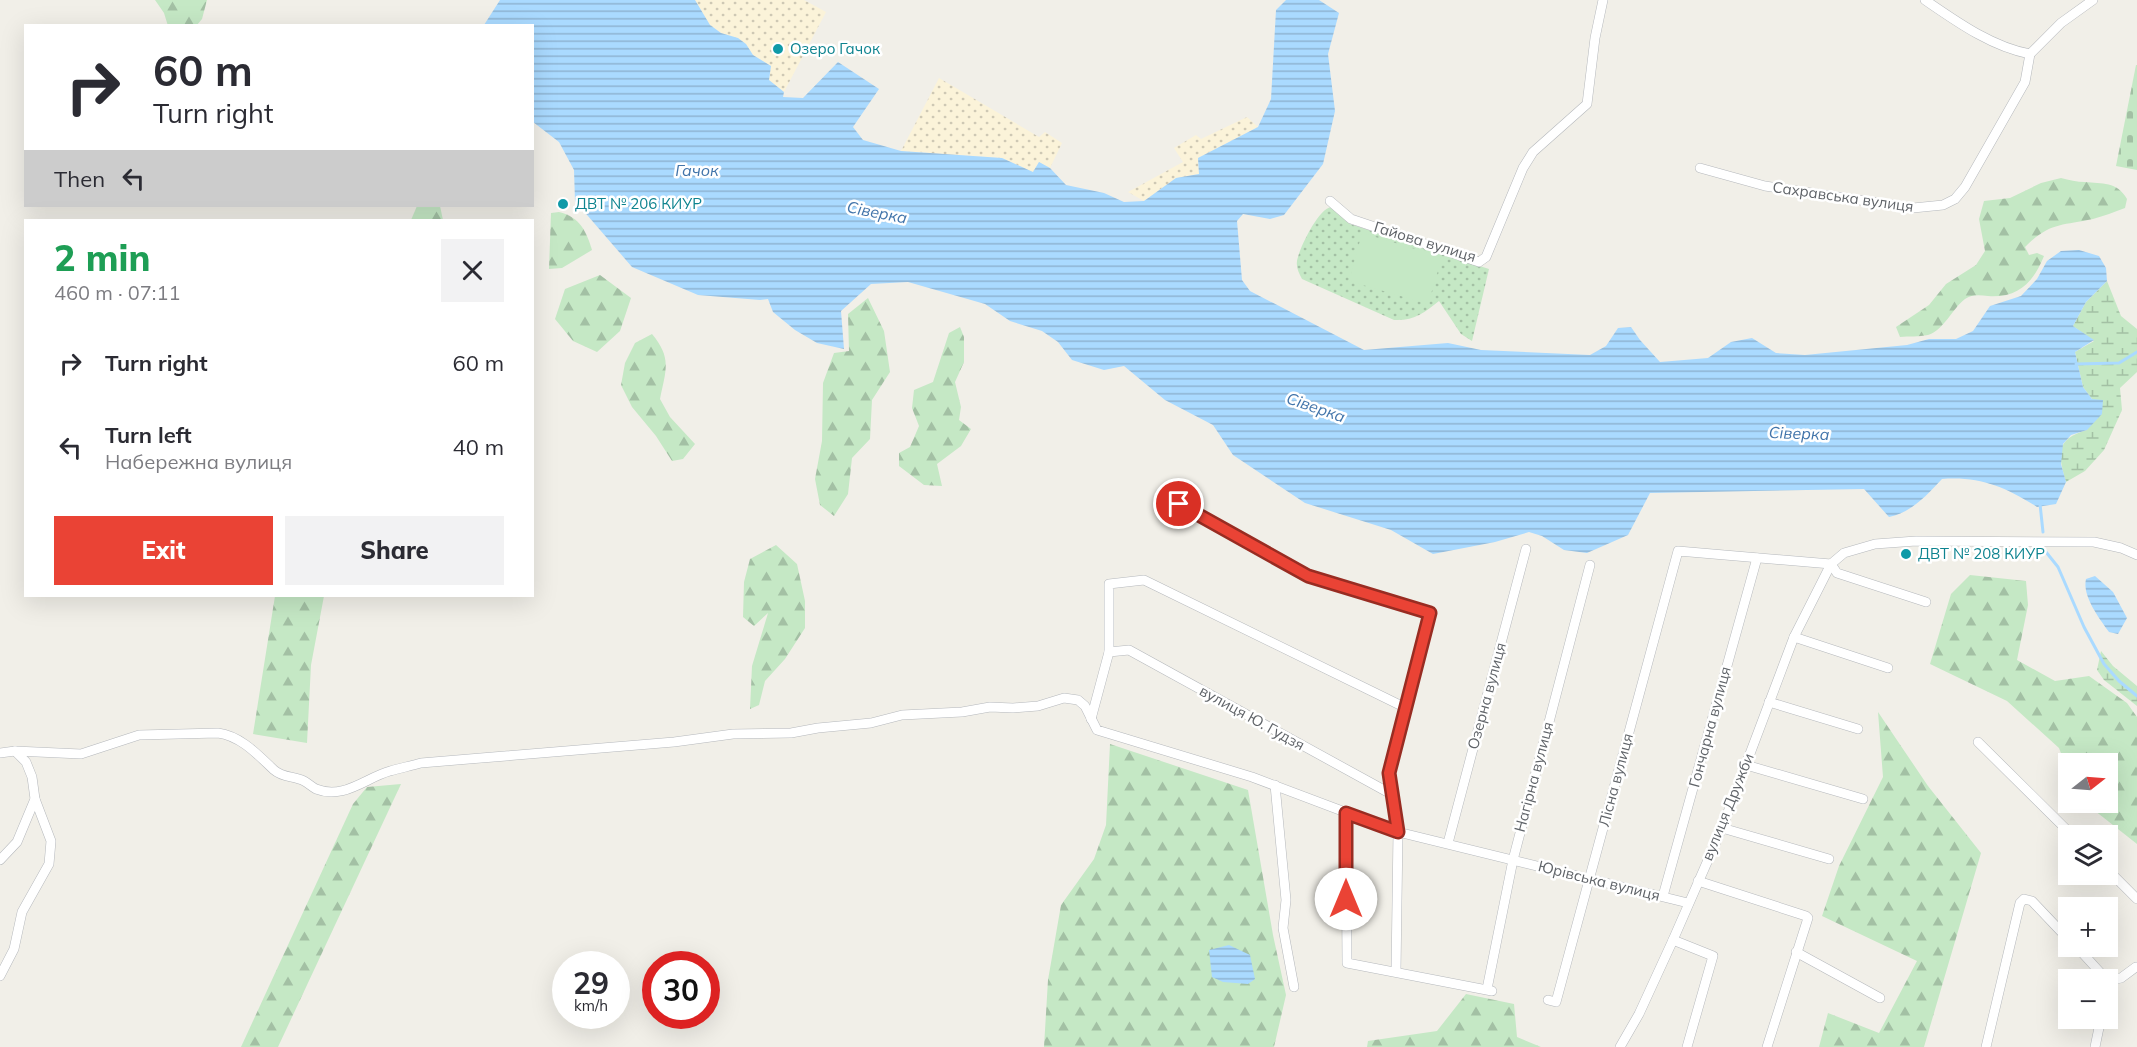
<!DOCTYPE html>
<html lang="en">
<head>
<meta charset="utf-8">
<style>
	body { margin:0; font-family:Mulish,sans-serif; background:#f2f2f3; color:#2b2b33; height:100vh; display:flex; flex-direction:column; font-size:22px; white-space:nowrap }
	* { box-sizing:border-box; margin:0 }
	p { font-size:20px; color:#7c7c81 }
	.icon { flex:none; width:33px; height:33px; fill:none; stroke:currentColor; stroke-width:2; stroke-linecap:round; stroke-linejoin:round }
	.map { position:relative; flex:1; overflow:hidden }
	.panel { position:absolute; left:24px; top:219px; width:510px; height:378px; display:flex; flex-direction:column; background:#fff; border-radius:0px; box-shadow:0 6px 24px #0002 }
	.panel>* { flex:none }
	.hud { position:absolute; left:24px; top:24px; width:510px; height:183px; border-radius:0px; box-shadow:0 6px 24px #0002; background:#fff; color:#2b2b33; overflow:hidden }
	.needle { width:39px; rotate:73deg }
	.tools { position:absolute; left:2058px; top:753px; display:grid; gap:12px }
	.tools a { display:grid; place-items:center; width:60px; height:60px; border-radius:0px; background:#fff; box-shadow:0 6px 24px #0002; font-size:30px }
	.speed { position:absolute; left:552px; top:951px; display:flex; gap:12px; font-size:30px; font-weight:700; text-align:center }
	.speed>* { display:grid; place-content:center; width:78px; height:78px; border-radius:50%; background:#fff; box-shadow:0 6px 24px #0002; line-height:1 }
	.speed small { font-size:15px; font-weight:400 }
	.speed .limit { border:9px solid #d22; background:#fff; color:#111 }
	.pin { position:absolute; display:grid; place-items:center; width:51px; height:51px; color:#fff; margin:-26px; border:3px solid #fff; border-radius:50%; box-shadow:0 2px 6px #0007 }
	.me { position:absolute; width:66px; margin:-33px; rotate:0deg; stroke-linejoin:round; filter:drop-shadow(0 0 4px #0008) }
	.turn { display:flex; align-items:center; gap:21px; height:126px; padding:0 30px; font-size:27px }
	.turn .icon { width:78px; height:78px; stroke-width:2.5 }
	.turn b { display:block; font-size:42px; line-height:51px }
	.then { display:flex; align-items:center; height:57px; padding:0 30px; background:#0003; gap:12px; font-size:22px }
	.round { display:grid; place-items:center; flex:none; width:63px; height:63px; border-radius:0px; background:#f2f2f3 }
	.summary { display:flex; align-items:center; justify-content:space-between; height:102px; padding:0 30px }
	h1 { font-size:36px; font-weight:800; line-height:45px; color:#1e9e55 }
	.cta { display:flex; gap:12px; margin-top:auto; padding:12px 30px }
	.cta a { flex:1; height:69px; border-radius:0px; background:#ea4335; color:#fff; font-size:24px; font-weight:800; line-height:69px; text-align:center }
	.cta a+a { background:#f2f2f3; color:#2b2b33 }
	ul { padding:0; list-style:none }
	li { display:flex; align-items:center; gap:18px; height:84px; padding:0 30px }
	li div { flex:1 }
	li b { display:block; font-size:22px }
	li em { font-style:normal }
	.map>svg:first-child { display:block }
	.grass { fill:url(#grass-dots) }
	.forest { fill:url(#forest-firs) }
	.wetland { fill:url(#wetland-marsh) }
	.sand { fill:url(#sand-dots) }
	.cemetery { fill:url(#cemetery-stones) }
	.pitch { fill:#c5e8c5 }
	.water { fill:url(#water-rules) }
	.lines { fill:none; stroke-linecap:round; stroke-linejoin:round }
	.stream { stroke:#aadaff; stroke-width:3 }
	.street-casing { stroke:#b5b8bc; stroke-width:10 }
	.street { stroke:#fff; stroke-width:9 }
	.route-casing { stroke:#982c22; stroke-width:15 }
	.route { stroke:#ea4335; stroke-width:10 }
	.culture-dot { fill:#0f9aa8; stroke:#fff; stroke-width:2 }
	.labels { text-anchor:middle; stroke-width:5; stroke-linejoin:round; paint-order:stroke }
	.culture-label { font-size:15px; fill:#0d838f; stroke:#fff; text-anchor:start }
	.street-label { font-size:15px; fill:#5f6368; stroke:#fff }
	.water-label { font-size:16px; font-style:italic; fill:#4174aa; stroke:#fff }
</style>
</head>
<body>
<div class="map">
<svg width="2137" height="1047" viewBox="0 0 2137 1047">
	<defs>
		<pattern id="grass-dots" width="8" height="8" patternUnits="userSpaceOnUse" patternTransform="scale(1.5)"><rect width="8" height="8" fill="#c5e8c5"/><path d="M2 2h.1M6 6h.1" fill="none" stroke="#a3c0a4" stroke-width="1.8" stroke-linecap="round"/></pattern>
		<pattern id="forest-firs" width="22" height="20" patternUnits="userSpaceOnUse" patternTransform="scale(1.5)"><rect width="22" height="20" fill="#c5e8c5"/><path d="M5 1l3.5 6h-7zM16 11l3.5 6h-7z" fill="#a3c0a4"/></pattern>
		<pattern id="wetland-marsh" width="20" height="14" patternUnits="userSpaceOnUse" patternTransform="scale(1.5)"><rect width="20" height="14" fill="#c5e8c5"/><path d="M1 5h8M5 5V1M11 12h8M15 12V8" fill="none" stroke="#a3c0a4"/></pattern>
		<pattern id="sand-dots" width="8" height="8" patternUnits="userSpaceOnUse" patternTransform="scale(1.5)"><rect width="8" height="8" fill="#fbf3d9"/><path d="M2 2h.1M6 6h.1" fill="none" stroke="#cec8b4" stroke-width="1.8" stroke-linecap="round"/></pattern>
		<pattern id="cemetery-stones" width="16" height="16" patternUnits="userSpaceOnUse" patternTransform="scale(1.5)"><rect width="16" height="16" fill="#c5e8c5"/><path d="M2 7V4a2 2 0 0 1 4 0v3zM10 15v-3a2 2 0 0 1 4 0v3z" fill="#a3c0a4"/></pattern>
		<pattern id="water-rules" width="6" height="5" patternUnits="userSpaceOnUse" patternTransform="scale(1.5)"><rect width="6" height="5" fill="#aadaff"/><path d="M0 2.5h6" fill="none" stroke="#8eb4d2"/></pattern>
	</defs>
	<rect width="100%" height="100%" fill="#f1efe8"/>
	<!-- grass -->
	<path class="grass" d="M1331 207 1350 224 1489 269 1472 341 1461 334 1439 301C1424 313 1414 321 1394 320L1302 279C1299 273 1296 268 1297 261 1299 249 1318 209 1331 207Z"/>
	<!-- forest -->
	<g class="forest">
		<path d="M155 0H207L202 19 197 25 168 26 164 13Z"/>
		<path d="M2061 178C2069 180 2077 182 2085 182 2102 184 2117 181 2127 199L2125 208C2114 212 2104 216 2093 219 2061 226 2050 222 2025 247L2029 255 2037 253 2044 256C2033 283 2018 298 1988 296 1980 295 1972 294 1965 299 1952 309 1944 330 1928 335 1919 337 1909 336 1900 337L1896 327 1929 305 1946 284 1976 265 1985 251 1979 219 1984 201 2010 198 2041 183Z"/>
		<path d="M417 206H440L443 220H411Z"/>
		<path d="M559 212C580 217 586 231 592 250L562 268 549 269 551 213Z"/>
		<path d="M600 275 631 298 620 331 597 352 573 341 555 319 565 289Z"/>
		<path d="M868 298 884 331 890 372 872 400 870 439 852 458 848 494 834 516 820 505 815 479 822 441 823 383 834 353 849 351 848 314Z"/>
		<path d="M960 327 964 337V362L955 382 961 407 959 420 971 429 961 446 937 464 942 486 924 485 899 466V453L910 447 919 426 912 408 914 390 933 382 949 333Z"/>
		<path d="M652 334C672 358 666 370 660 399L670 417 695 444 683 459 672 461 656 436 632 407 621 385 625 363 635 343Z"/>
		<path d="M776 545 797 564 805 601V628L785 659 765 681 759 705 750 709 752 666 768 613 754 626 743 617 744 582 750 559Z"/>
		<path d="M1970 575 2026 581 2028 605 2017 660 2055 681 2089 676 2127 703 2137 717V844L2085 803 2108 802V764H2068V772L2059 748 2007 701 1930 664 1951 594Z"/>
		<path d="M275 596H324L311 665 307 743 253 734Z"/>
		<path d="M1878 712 1928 786 1981 853 1924 1047H1819L1828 1013 1879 1033 1917 961 1822 916 1839 866 1883 777Z"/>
		<path d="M1110 744 1248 790 1273 935 1286 995 1274 1047H1044L1048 980 1061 905 1094 859 1106 825Z"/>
		<path d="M401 784 278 1047H241L353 804 367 787Z"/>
		<path d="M1466 994 1514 1004 1517 1037 1541 1047H1367L1368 1041 1437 1031Z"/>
	</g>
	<!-- wetland -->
	<g class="wetland">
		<path d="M2107 281 2121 316 2137 329V372L2120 388 2122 410 2104 450 2085 471 2066 482C2058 454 2055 439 2087 430L2092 399 2083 387 2075 352 2094 341 2073 326 2086 302Z"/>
		<path d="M2101 651 2113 666 2137 686V706L2104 680 2097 670Z"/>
	</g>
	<!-- sand -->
	<g class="sand">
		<path d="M695 0H804L826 12 784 92 769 80 771 66 753 55 746 44 721 33 710 25Z"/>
		<path d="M939 78 1039 137 1045 132 1062 143 1050 168 1039 162 1033 172 1002 158 901 151Z"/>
		<path d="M1247 117 1258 127 1198 158 1199 174 1176 178 1144 201 1128 192 1183 162 1174 148 1196 135 1201 139Z"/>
	</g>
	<!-- cemetery -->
	<path class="cemetery" d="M2136 65H2137V170L2116 166Z"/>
	<!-- pitch -->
	<path class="pitch" d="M1362 233 1442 257 1428 304 1349 281Z"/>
	<!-- water -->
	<g class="water">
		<path d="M500 0H695L710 25 721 33 738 38 746 44 753 55 771 66 769 80 784 92 783 97 803 98 838 62 879 89 853 127 863 140 901 151 1002 158 1033 172 1039 162 1050 168 1066 185 1104 193 1124 202 1144 201 1176 178 1199 174 1198 158 1258 127 1271 99 1276 10 1286 0H1319L1339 13 1328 54 1335 111 1323 164 1284 215 1270 219 1243 214 1237 221 1242 280 1250 291 1364 350 1448 343 1481 350 1590 355 1606 346 1618 328 1631 327 1640 340 1660 362 1708 358 1731 342 1752 338 1776 353 1805 355 1907 345 1929 339H1956L1973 331 1990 306 2021 296 2037 279 2047 261 2061 251 2079 250 2099 256 2106 268 2107 281 2086 302 2073 326 2094 340 2075 352 2083 387 2092 399 2103 400 2102 414 2087 430 2071 435 2063 444 2061 464 2066 482 2056 504 2037 507C2006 487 1979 476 1942 479 1927 495 1912 512 1889 517L1864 489 1650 493 1628 535 1587 553 1564 550 1542 536 1529 532 1495 542 1433 554 1391 530 1305 503 1233 455 1213 425 1165 400 1124 366 1104 370 1072 360 1058 342 1042 331 1010 321 985 304 908 282 871 284 841 311 844 349 817 343 795 330 773 312 768 299 760 300 698 295 632 267 575 201 574 170 559 142 533 122 532 26 484 25Z"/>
		<path d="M2095 576 2113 592 2127 618 2118 634 2109 632C2099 618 2082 596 2086 579Z"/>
		<path d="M1229 945 1250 955 1255 979 1248 984 1223 982 1212 977 1209 950Z"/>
	</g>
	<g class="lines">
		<!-- stream -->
		<g class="stream">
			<path d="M2076 364 2119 363 2137 352"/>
			<path d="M2040 504 2043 532"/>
			<path d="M2042 547 2058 567 2084 627 2104 664 2119 681 2137 696"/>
		</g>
		<defs>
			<g id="street">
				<path d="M1925 0C1957 22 1992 47 2030 54"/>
				<path d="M1700 168 1765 186 1913 208 1943 205 1955 199 1965 187 2025 82 2030 54 2061 23 2093 0"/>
				<path d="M1330 201 1351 219 1479 262 1486 257 1523 168 1533 152 1587 104 1595 38 1603 0"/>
				<path d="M1179 504 1308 576 1430 613 1389 773 1398 832 1396 971"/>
				<path d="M1831 564 1837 573 1926 602"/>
				<path d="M1794 637 1888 668"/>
				<path d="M1109 652 1129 650 1393 795"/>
				<path d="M1769 702 1858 729"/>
				<path d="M1091 719 1109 652V584L1144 580 1406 708"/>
				<path d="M1978 742 2073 836"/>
				<path d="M0 753 15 751 81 754 139 735 218 733C241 736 258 755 274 770 283 778 294 776 304 781 308 783 312 787 316 789 344 800 365 778 390 771 400 768 411 766 421 763L674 742 733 734 791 733 818 728 871 723 902 715 962 712 990 707 1013 708 1038 706 1064 698 1078 700 1085 706 1097 730 1252 777 1398 832 1688 903"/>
				<path d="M1746 765 1863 799"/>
				<path d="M1275 785 1286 900 1283 928 1294 987"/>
				<path d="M1346 813 1347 963 1492 991"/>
				<path d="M1722 828 1829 859"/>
				<path d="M1448 843 1526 549"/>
				<path d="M0 860 17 842 35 799 32 777 26 762 15 751"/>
				<path d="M2108 870 2137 899"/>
				<path d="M1698 881 1806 916 1808 918 1767 1047"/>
				<path d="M1663 896 1757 558"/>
				<path d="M1673 940 1713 956 1687 1047"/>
				<path d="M2076 946 2107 980"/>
				<path d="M1796 952 1880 998"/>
				<path d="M0 976 14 949 22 912 49 864 51 841 35 799"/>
				<path d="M2108 981 2121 978 2136 967"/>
				<path d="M1487 989 1513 860 1590 565"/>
				<path d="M1548 1000 1556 1002 1678 551 1831 564"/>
				<path d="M1620 1047 1639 1014 1673 940 1722 828 1794 637 1831 564 1844 553 1875 544 1916 541 2094 542 2121 548 2137 555"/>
				<path d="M1986 1047 2020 903 2024 899 2032 901 2068 939"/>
				<path d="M2095 1047 2101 1018"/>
			</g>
		</defs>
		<!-- street casing -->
		<use href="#street" class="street-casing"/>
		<!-- street -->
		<use href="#street" class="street"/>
	</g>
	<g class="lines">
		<defs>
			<path id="route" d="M1179 504 1308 576 1430 613 1389 773 1398 832 1346 813V899"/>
		</defs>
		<!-- route casing -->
		<use href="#route" class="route-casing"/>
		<!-- route -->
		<use href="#route" class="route"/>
	</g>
	<!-- markers -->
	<g class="culture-dot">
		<circle cx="778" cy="49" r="6"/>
		<circle cx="563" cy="204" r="6"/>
		<circle cx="1906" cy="554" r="6"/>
	</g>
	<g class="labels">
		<!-- culture labels -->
		<g class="culture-label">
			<text x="790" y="54">Озеро Гачок</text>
			<text x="575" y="209">ДВТ № 206 КИУР</text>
			<text x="1918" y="559">ДВТ № 208 КИУР</text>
		</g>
		<!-- street labels -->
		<g class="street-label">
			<text transform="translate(1843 197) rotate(8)" y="5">Сахравська вулиця</text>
			<text transform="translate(1425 242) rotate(17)" y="5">Гайова вулиця</text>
			<text transform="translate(1487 696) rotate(-75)" y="5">Озерна вулиця</text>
			<text transform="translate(1252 718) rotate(29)" y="5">вулиця Ю. Гудзя</text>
			<text transform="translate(1710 727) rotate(-75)" y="5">Гончарна вулиця</text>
			<text transform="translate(1534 777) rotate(-75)" y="5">Нагірна вулиця</text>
			<text transform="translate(1616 780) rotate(-75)" y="5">Лісна вулиця</text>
			<text transform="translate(1728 807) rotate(-68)" y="5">вулиця Дружби</text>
			<text transform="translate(1599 881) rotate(14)" y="5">Юрівська вулиця</text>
		</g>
		<!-- water labels -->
		<g class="water-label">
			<text x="697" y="176">Гачок</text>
			<text transform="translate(877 212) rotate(11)" y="6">Сіверка</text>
			<text transform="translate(1316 407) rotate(19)" y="6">Сіверка</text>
			<text transform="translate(1799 433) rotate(2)" y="6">Сіверка</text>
		</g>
	</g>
</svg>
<div class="tools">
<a><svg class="needle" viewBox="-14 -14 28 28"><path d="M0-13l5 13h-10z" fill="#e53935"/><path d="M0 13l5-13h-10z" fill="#7c7c81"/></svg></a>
<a><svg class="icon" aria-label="layers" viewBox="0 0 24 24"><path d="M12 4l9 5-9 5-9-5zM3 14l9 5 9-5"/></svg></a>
<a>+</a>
<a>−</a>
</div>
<div class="speed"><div>29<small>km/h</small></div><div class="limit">30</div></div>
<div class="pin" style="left:1179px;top:504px;background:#d93025"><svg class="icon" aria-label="arrive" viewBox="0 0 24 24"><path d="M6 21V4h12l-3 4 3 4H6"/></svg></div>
<svg class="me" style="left:1346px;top:899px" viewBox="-20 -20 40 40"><circle r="19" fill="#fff"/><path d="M0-13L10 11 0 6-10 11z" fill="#ea4335"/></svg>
<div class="hud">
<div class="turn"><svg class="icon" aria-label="right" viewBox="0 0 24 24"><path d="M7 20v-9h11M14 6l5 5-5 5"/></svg><div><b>60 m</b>Turn right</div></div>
<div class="then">Then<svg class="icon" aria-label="left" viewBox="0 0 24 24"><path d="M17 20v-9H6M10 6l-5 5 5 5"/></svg></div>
</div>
<section class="panel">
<div class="summary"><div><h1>2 min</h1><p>460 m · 07:11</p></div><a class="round"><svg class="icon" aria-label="close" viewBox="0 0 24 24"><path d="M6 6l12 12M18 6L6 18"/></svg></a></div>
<ul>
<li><svg class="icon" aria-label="right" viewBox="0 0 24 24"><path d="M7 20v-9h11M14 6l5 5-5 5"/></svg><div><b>Turn right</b></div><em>60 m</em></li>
<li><svg class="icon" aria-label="left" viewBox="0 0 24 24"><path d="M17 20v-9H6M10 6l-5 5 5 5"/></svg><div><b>Turn left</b><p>Набережна вулиця</p></div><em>40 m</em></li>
</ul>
<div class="cta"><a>Exit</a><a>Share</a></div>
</section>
</div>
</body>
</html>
